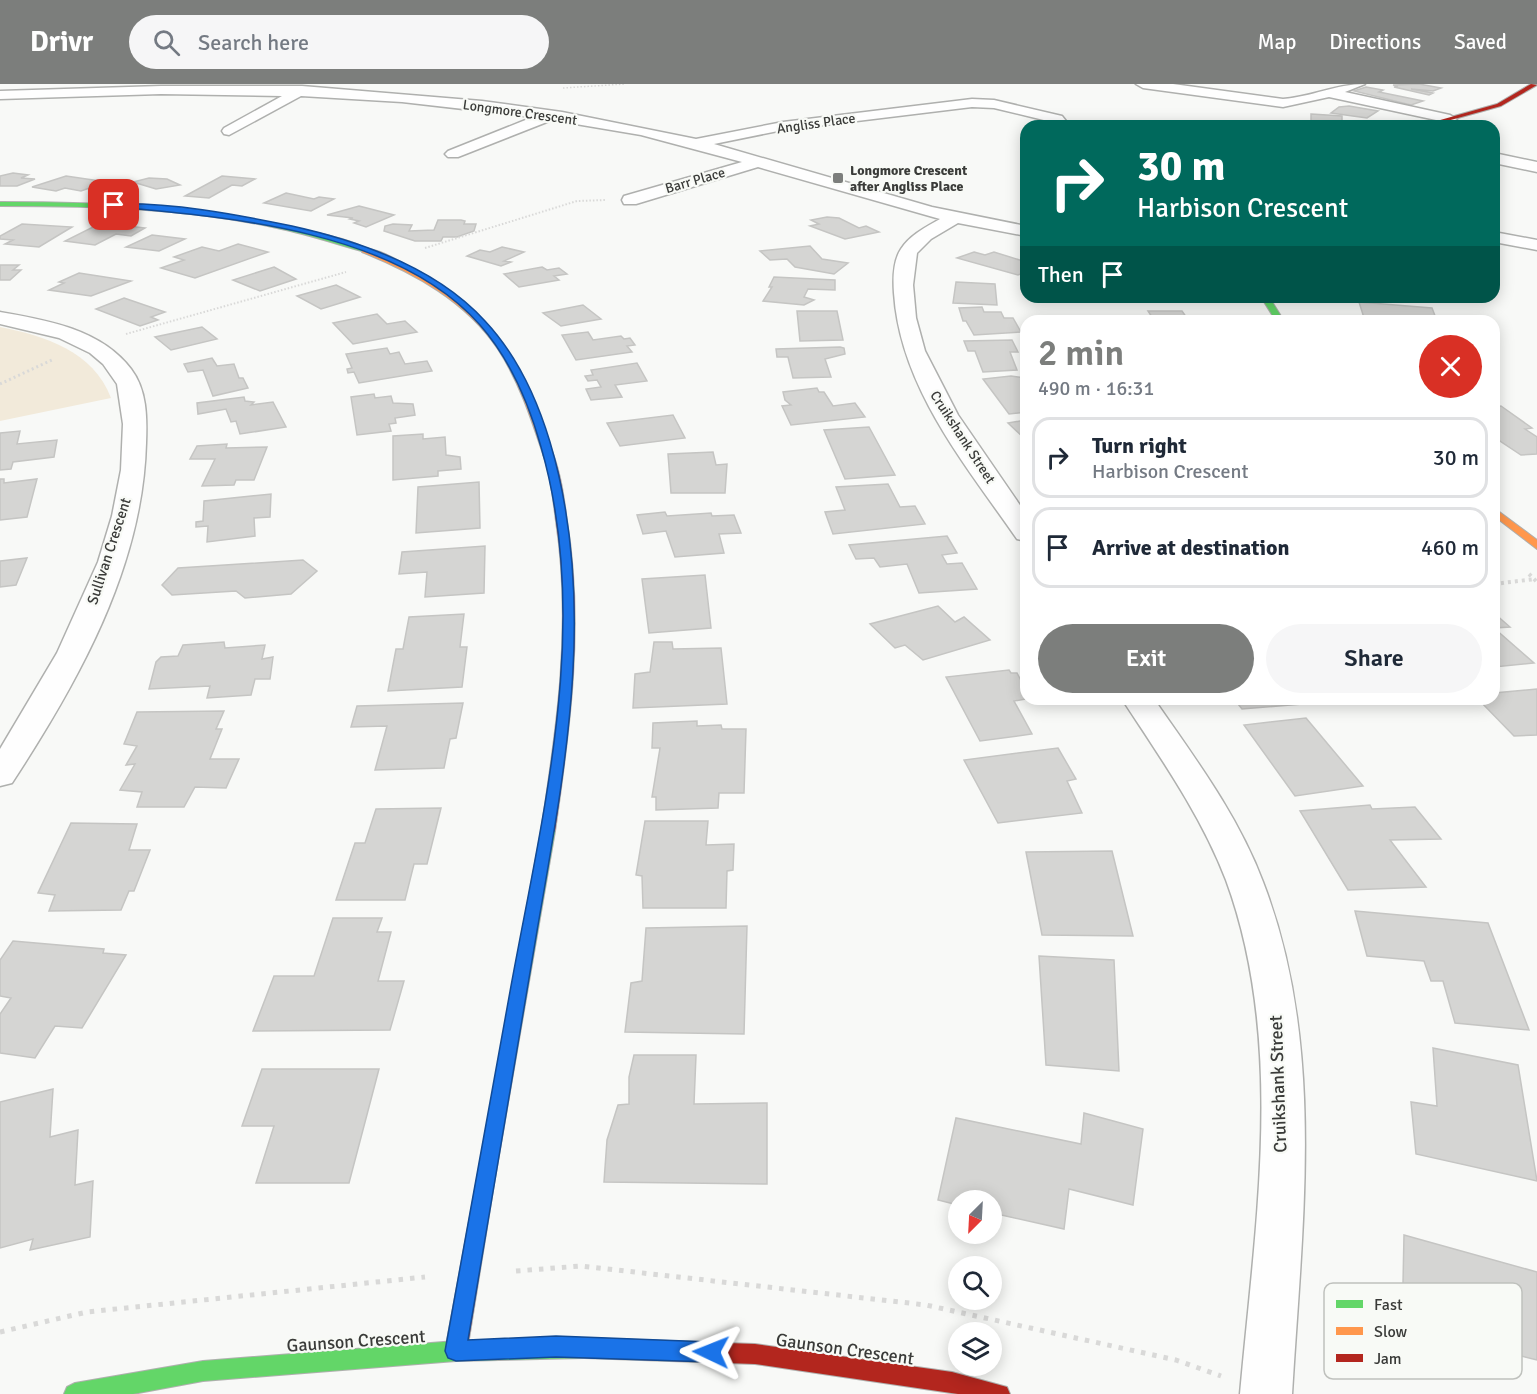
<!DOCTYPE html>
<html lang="en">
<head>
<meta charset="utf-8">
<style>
	body { margin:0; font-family:Signika,sans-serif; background:#f6f6f7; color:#1f2937; height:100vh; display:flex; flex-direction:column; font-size:22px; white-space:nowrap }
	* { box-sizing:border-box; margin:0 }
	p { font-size:20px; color:#747a83 }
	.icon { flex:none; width:33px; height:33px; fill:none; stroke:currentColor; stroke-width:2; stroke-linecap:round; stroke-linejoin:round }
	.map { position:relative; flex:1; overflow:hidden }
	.sheet { position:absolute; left:1020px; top:231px; width:480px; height:390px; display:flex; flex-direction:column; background:#fff; border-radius:18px; box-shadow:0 3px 15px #0003 }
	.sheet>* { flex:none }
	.guide { position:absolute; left:1020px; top:36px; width:480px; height:183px; border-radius:18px; box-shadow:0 3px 15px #0003; background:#00695c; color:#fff; overflow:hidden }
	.needle { width:39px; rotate:204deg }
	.controls { position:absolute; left:948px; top:1106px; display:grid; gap:12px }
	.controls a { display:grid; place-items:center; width:54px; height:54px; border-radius:50%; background:#fff; box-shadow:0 3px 15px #0003; font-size:30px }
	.pin { position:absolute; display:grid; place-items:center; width:51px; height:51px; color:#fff; margin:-26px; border-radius:12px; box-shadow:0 3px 9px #0006 }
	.me { position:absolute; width:66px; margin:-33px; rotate:272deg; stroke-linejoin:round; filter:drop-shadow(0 0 4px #0008) }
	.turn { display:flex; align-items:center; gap:21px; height:126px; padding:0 18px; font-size:27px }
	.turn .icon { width:78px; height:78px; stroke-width:2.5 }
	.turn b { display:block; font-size:42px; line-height:51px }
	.then { display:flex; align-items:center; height:57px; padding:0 18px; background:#0003; gap:12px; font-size:22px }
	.round { display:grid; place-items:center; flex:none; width:63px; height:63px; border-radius:32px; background:#f6f6f7 }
	.headline { display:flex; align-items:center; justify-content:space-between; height:102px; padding:0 18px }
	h1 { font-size:36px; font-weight:600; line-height:45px; color:#7c7e7c }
	.primary-button { display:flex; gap:12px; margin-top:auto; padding:12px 18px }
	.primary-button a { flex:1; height:69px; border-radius:36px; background:#7c7e7c; color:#fff; font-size:24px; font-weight:600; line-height:69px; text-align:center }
	.primary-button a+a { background:#f6f6f7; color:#1f2937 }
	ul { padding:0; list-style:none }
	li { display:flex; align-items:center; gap:18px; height:81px; margin:0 12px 9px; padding:0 6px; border:3px solid #e0e1e3; border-radius:18px }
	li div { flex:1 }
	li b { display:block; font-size:22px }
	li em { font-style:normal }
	header { display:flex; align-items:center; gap:36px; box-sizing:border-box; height:84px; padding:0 30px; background:#7c7e7c; color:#fff }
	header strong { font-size:28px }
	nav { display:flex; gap:33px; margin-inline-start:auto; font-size:21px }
	.search { width:420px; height:54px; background:#f6f6f7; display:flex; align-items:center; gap:15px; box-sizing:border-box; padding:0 21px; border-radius:33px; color:#747a83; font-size:22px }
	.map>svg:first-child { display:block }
	.green { fill:#f2eada }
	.building { fill:#d5d5d3; stroke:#c5c5c3; stroke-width:1.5 }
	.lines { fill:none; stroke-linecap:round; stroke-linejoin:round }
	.street-casing { stroke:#afb0ae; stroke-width:3 }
	.fast-casing { stroke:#afb0ae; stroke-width:2 }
	.slow-casing { stroke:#afb0ae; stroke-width:2 }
	.jam-casing { stroke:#afb0ae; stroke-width:2 }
	.path-far4 { stroke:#d9d9d8; stroke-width:1.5; stroke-dasharray:1.5 2; stroke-linecap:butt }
	.path-far3 { stroke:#d9d9d8; stroke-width:2; stroke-dasharray:1.5 2; stroke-linecap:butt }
	.path-far2 { stroke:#d9d9d8; stroke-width:3; stroke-dasharray:2 3; stroke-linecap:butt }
	.path-far1 { stroke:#d9d9d8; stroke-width:4; stroke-dasharray:3 4; stroke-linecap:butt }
	.path { stroke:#d9d9d8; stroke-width:5; stroke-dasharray:4.5 7; stroke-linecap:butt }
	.street { fill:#fefefe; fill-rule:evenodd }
	.fast { fill:#63d668; fill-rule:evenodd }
	.slow { fill:#ff974d; fill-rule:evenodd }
	.jam { fill:#b3261e; fill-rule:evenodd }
	.route { fill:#1a73e8; stroke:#114b97; stroke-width:1.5 }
	.poi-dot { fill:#7c7e7c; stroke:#f8faf6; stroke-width:2 }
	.labels { text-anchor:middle; stroke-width:4.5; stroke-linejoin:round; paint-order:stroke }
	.far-street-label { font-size:14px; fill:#3a3b39; stroke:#f8faf6 }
	.far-poi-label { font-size:14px; font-weight:bold; fill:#3a3b39; stroke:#f8faf6; text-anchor:start }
	.street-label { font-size:15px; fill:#3a3b39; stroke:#f8faf6 }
	.near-street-label { font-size:18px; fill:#3a3b39; stroke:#f8faf6 }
	.key { fill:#f8faf6; stroke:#bfc1bd; stroke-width:1.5 }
	.key-label { font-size:16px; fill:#3a3b39 }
</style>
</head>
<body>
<header>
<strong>Drivr</strong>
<div class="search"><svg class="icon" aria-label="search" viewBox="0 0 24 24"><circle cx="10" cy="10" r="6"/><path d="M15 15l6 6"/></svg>Search here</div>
<nav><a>Map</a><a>Directions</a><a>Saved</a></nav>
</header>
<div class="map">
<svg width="1537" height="1310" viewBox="0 0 1537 1310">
	<rect width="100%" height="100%" fill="#f8f9f7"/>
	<!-- green -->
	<path class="green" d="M0 243C45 252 93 267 111 314L0 337Z"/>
	<!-- building -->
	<g class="building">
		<path d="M1419 0 1441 4 1433 7 1411 5 1433 9 1429 11 1394 3 1398 2 1393 1Z"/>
		<path d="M1366 3 1383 6 1379 8 1423 17 1411 21 1354 7Z"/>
		<path d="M1349 22 1378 27 1367 34 1331 29 1339 23Z"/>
		<path d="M1311 30 1342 32V42L1311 39Z"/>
		<path d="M13 89 28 91 21 94 35 95 17 102H0V92Z"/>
		<path d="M66 92 107 98 81 107 65 104 56 107 32 103Z"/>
		<path d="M222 92 255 95 242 102 232 101 209 114 185 112Z"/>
		<path d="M149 94 167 95 180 101 156 105 133 98Z"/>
		<path d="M286 109 314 115 319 113 334 115 311 127 264 119Z"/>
		<path d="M359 122 394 131 366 143 354 139 359 137 350 135 353 134 327 131Z"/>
		<path d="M827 133 839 134 859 144 866 142 879 148 845 155 810 142 819 140 811 136Z"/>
		<path d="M438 136H461L465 137 464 140H476L474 147 457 153H443L441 157H415L384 147 385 142 393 140 412 141 409 147 434 146Z"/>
		<path d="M22 140 72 143 39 163 5 160 13 156 0 155V152Z"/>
		<path d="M95 142 124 145 128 142 145 144 131 152 116 150 95 161 65 157Z"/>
		<path d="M152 151 185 155 159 167 126 163Z"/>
		<path d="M238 160 268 168 195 194 161 184 184 176 174 173 202 163 219 167Z"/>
		<path d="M810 162 822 175 848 179 834 190 795 183 787 175 770 176 760 167Z"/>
		<path d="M502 163 524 168 504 177 511 178 501 182 467 172 480 166 490 168Z"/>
		<path d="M974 168 985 171 994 168 1026 178V188L1018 191 957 174Z"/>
		<path d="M0 181H19L13 186H21L10 196H0Z"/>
		<path d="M274 183 296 195 260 207 233 196Z"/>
		<path d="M542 183 547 186 559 184 567 190 554 192 559 196 519 203 504 190Z"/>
		<path d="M79 189 131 197 91 212 49 206 64 199 59 198Z"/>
		<path d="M774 193 835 196V206L808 205 804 213 814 216 804 221 763 217 772 203H769Z"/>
		<path d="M956 198 995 200 997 221 953 219Z"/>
		<path d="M336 201 360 213 321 225 297 212Z"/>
		<path d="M124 214 165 228 151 233 158 236 140 242 96 225Z"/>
		<path d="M1359 218 1432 224 1437 237H1365Z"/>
		<path d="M583 221 601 235 561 242 543 229Z"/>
		<path d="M982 223 984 228H1001L1004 234H1013L1021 248 974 251 966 237H963L959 224Z"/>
		<path d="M797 227H837L843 256 800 257Z"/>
		<path d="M1148 227H1182L1189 237H1142L1154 236Z"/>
		<path d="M377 230 387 240 405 237 417 248 353 260 333 239Z"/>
		<path d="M202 243 217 255 171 266 155 253Z"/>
		<path d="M588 248 593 256 621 252 624 255 630 254 635 261 627 262 632 268 576 276 562 251Z"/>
		<path d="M1012 256 1018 268H1010L1017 286 983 288 975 267H968L964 257Z"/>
		<path d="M840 263 844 264 845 270 825 275 831 293 793 294 788 273H777L776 265Z"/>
		<path d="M387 264 390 270 399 268 405 280 427 277 432 287 359 299 354 288 348 289 347 285 352 284 346 270Z"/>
		<path d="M212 274 217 282 234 280 239 294H243L248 304 213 312 203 286 188 288 184 280Z"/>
		<path d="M637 279 647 297 615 301 622 313 591 316 586 305 601 303 597 296 588 297 585 292 593 291 591 286Z"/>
		<path d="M1011 292 1026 294V328L1009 330 983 295Z"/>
		<path d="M817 304 819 308H824L833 322 855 319 865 333 791 341 782 322 791 321 785 316 783 308Z"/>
		<path d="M374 310 375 314 391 312 393 319 413 320 415 331 395 334 396 339 389 340 391 347 357 351 351 313Z"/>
		<path d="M244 313 245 317 254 318 251 321 273 318 286 343 240 350 236 337 231 338 226 325 198 330 197 319Z"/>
		<path d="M1501 322 1532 344 1525 345 1537 353V370L1521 371 1494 353V323Z"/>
		<path d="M673 331 685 354 620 362 607 339Z"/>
		<path d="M1026 336V356L1008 339Z"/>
		<path d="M869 343 895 391 845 395 824 346Z"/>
		<path d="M20 347 17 360 57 356 54 373 13 378 11 385 0 386V349Z"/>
		<path d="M423 350V355L445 353 446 371 460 373 461 385 438 387V392L393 396V352Z"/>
		<path d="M227 360 226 364 267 363 254 396H236L234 401 202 402 215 375H190L197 362Z"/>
		<path d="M713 368 716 381 727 380 725 409H671L668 370Z"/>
		<path d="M0 395H4V399L37 395 27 433 0 436Z"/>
		<path d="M479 398 480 444 416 449 418 403Z"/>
		<path d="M888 400 900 423 915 422 925 440 833 450 825 428 845 426 836 403Z"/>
		<path d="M271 410 270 433 254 434 255 452 207 458 208 442 196 443V438L203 437 204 417Z"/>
		<path d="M665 428 667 432 711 429 712 432 734 431 741 449 719 450 724 469 675 473 666 447 643 450 637 431Z"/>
		<path d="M947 452 957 469 942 471 947 480 962 479 977 505 919 509 907 480 880 483 874 474 856 475 849 461Z"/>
		<path d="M485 462 484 509 425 513 427 488 399 490 402 468Z"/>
		<path d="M27 474 16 501 0 503V477Z"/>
		<path d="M303 476 317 487 291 510 245 514 236 507 172 511 162 501 178 484Z"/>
		<path d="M705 491 711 544 649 549 642 495Z"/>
		<path d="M938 522 955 538 964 533 990 556 923 576 905 561 895 564 870 540Z"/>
		<path d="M1494 529 1510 543 1494 544Z"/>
		<path d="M464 530 460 563H467L462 603 388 607 396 565H403L409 533Z"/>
		<path d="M1494 544 1534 579 1494 583Z"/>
		<path d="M224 558 225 564 265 561 262 575 273 573 270 595H255L251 611 207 614 210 602 149 605 156 578 161 573 178 572 183 561Z"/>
		<path d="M654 558H672L673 565 721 564 727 620 633 624 635 590 650 588Z"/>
		<path d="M1009 586 1011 589H1017L1026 606V610L1023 611 1026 615 1014 617 1032 650 980 657 946 593Z"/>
		<path d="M1537 605V651L1514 652 1478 615H1494V609Z"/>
		<path d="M1234 615H1310L1313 619 1242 625Z"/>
		<path d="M463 619 456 654 450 655 444 684 375 686 387 642 351 643 357 622Z"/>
		<path d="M224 627 216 645H222L210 675H239L226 704 195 703 184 723H137L142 708 120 706 135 680 126 681 137 662 124 660 137 628Z"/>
		<path d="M1306 634 1363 702 1295 712 1244 641Z"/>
		<path d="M697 637V642L721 641 722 645H746L744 709H719L718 724 656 726V713H652L660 664H652L653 639Z"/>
		<path d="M1058 664 1076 695 1067 697 1082 729 998 739 964 676Z"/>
		<path d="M1370 721 1372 725 1415 723 1441 755 1390 756 1426 803 1348 806 1300 727Z"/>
		<path d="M441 724 427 780H414L405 816H336L355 759H365L376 725Z"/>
		<path d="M645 737H708L706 761 734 760 733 786 727 787 726 824H643L642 792 636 791Z"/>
		<path d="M71 739 137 740 129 766H150L134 807H129L121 826 49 827 55 811 38 809Z"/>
		<path d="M1112 767 1133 852 1042 851 1026 768Z"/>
		<path d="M1355 827 1488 839 1529 946 1455 939 1443 897H1431L1424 877 1367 872Z"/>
		<path d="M333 834H382L377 848H391L378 897H404L390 946 253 947 274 892H314Z"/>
		<path d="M747 842 744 950 625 948 631 899 642 897 646 844Z"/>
		<path d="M13 857 104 865 103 869 126 871 82 944 55 942 35 974 0 969V930L11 914 0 912V876Z"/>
		<path d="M1039 872 1114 876 1119 987 1046 981Z"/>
		<path d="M1433 964 1518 981 1537 1097 1416 1070 1411 1018 1437 1022Z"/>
		<path d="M634 971H696L694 1020 767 1019V1100L604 1098 607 1056 618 1021 629 1020V993Z"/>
		<path d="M262 985H379L349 1099H256L274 1042H242Z"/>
		<path d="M53 1005 50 1053 78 1046 75 1101 93 1097 90 1153 30 1166 33 1155 0 1164V1018Z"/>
		<path d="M1084 1029 1143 1045 1133 1121 1069 1105 1064 1145 992 1129V1116H958V1121L938 1116 956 1034 1081 1060Z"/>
		<path d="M1404 1151 1537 1188V1276L1502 1267 1501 1278 1402 1247Z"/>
	</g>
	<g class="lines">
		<defs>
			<g id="street">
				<path d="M1136 0H1173L1283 15C1311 13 1336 0 1365 0L1345 8 1450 31 1457 35 1450 39 1329 13 1283 23 1143 4Z"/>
				<path d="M161 2H302L482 17 562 28 696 55 783 38 972 15 994 16 1062 32 1070 42H1055L1052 38 994 24 972 23 783 46 714 60 932 123 1026 142V152L958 139 931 155 917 169 913 201 916 234 925 267 958 331 1026 430V457L1017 455C965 380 900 303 894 209 893 195 893 177 901 165 910 151 926 143 940 135L758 83 636 120H624L622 116 624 112 742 78 641 51 552 36 458 73H448L445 70 448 67 533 33 402 18 301 12 229 51 224 50 222 47 224 44 282 12 161 10 0 15V7Z"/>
				<path d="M1494 69 1537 78V88L1494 79Z"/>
				<path d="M1494 148 1537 156V166L1494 158Z"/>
				<path d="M0 228C46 236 101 245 131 285 147 306 147 333 146 359 143 483 78 598 12 699L0 702V665L57 569 98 478 112 432 121 386 123 340 117 300 103 280 90 269 59 254 0 240Z"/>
				<path d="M1122 615H1154C1194 673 1238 731 1263 798 1326 961 1302 1140 1292 1310H1240C1255 1142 1286 959 1226 796 1201 731 1160 673 1122 615Z"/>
			</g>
			<g id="fast">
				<path d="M0 118C102 118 204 122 304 146 322 150 353 156 369 166L365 168C336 160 307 150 277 144 186 124 93 122 0 122Z"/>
				<path d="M1261 213H1269L1284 237H1276Z"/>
				<path d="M548 742 555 747 494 1100 492 1106 485 1108 478 1106 476 1100 541 747Z"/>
				<path d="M584 1254 591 1257 594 1264 591 1271 584 1274 456 1277 203 1297 133 1310H64L67 1303 75 1299 203 1277 456 1257Z"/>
			</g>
			<g id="slow">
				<path d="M362 164C378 164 399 177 413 185 498 231 522 283 553 370L552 372H544L543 370C531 334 519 297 498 265 466 217 414 189 362 168Z"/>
				<path d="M1494 424 1537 456V465L1494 432Z"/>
			</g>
			<g id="jam">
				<path d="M1531 0 1537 1 1501 22 1429 42H1419L1497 20Z"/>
				<path d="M548 367 553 370C561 391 564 415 567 437 584 541 570 644 555 747L548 752 541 747C557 644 572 541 556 437 553 415 551 392 543 370Z"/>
				<path d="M485 1092 492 1094 494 1100 467 1267 463 1274 456 1277 449 1274 445 1267 476 1100 478 1094Z"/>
				<path d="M584 1254 755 1260 952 1288 1007 1303 1010 1310H958L755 1280 584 1274 577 1271 574 1264 577 1257Z"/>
			</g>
		</defs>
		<!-- street casing -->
		<use href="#street" class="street-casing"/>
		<!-- fast casing -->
		<use href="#fast" class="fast-casing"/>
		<!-- slow casing -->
		<use href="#slow" class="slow-casing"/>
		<!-- jam casing -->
		<use href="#jam" class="jam-casing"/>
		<!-- path-far4 -->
		<path class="path-far4" d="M563 4 625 0"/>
		<!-- path-far3 -->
		<g class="path-far3">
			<path d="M425 164 577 117 606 116"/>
			<path d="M126 250 346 188"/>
		</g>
		<!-- path-far2 -->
		<path class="path-far2" d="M0 300 54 275"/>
		<!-- path-far1 -->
		<g class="path-far1">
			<path d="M1529 490 1537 498"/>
			<path d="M1494 500 1535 495"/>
		</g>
		<!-- path -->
		<g class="path">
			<path d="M516 1187 581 1182 926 1221 1176 1276 1221 1292"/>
			<path d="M0 1248 87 1228 425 1193"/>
		</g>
		<!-- street -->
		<use href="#street" class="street"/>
		<!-- fast -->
		<use href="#fast" class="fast"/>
		<!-- slow -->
		<use href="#slow" class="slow"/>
		<!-- jam -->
		<use href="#jam" class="jam"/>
	</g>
	<!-- route -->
	<path class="route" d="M112 120C171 118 234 130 292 142 360 157 437 184 485 237 516 270 537 315 550 358 598 519 565 685 537 847 514 984 491 1120 468 1256L556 1252 711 1258 718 1261 721 1268 718 1275 711 1278 556 1273 456 1277 448 1274 445 1267C467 1145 489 1024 511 902 543 727 592 539 541 363 529 320 510 275 480 241 397 147 231 133 114 123Z"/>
	<!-- markers -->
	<rect class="poi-dot" x="832" y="88" width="12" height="12" rx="3"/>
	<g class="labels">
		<!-- far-street labels -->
		<g class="far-street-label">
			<text transform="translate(520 28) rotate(8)" y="5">Longmore Crescent</text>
			<text transform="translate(816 39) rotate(-8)" y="5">Angliss Place</text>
			<text transform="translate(695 96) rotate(-16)" y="5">Barr Place</text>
			<text transform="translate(963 353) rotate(57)" y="5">Cruikshank Street</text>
		</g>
		<!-- far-poi labels -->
		<g class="far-poi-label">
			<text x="850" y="91">Longmore Crescent<tspan x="850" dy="16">after Angliss Place</tspan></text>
		</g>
		<!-- street labels -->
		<g class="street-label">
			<text transform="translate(109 467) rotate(-72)" y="5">Sullivan Crescent</text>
		</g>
		<!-- near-street labels -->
		<g class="near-street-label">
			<text transform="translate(1278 1000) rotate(-92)" y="6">Cruikshank Street</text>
			<text transform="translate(356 1257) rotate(-4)" y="6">Gaunson Crescent</text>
			<text transform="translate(845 1265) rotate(8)" y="6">Gaunson Crescent</text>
		</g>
	</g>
	<!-- legend -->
	<rect x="1324" y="1199" width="198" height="96" rx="9" class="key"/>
	<rect x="1336" y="1216" width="27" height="8" fill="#63d668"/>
	<rect x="1336" y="1243" width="27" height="8" fill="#ff974d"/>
	<rect x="1336" y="1270" width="27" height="8" fill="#b3261e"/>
	<g class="key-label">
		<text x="1374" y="1226">Fast</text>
		<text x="1374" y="1253">Slow</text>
		<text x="1374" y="1280">Jam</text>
	</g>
</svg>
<div class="controls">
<a><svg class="needle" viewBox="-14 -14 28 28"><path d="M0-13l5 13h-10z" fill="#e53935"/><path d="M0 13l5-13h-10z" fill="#747a83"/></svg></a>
<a><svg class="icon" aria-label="search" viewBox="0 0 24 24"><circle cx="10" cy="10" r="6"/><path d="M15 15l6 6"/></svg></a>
<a><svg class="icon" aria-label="layers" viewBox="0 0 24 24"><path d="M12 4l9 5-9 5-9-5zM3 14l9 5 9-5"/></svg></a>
</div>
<div class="pin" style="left:114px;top:121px;background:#d93025"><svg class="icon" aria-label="arrive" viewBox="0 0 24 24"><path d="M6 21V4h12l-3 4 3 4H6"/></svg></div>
<svg class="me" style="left:711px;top:1268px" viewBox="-20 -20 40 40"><path d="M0-17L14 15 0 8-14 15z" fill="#1a73e8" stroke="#fff" stroke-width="4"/></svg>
<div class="guide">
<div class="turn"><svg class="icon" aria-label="right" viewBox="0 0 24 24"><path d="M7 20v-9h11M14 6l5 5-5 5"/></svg><div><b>30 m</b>Harbison Crescent</div></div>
<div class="then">Then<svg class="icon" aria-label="arrive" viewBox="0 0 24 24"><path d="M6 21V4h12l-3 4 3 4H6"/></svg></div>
</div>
<section class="sheet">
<div class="headline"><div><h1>2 min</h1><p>490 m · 16:31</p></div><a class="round" style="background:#d93025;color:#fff"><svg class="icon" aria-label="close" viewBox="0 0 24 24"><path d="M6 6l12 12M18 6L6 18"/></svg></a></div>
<ul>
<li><svg class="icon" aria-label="right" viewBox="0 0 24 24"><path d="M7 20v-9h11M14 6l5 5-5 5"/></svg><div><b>Turn right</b><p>Harbison Crescent</p></div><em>30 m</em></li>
<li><svg class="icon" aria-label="arrive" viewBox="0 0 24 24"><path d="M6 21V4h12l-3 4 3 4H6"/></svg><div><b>Arrive at destination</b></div><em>460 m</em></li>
</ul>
<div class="primary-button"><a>Exit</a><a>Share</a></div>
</section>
</div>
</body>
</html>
